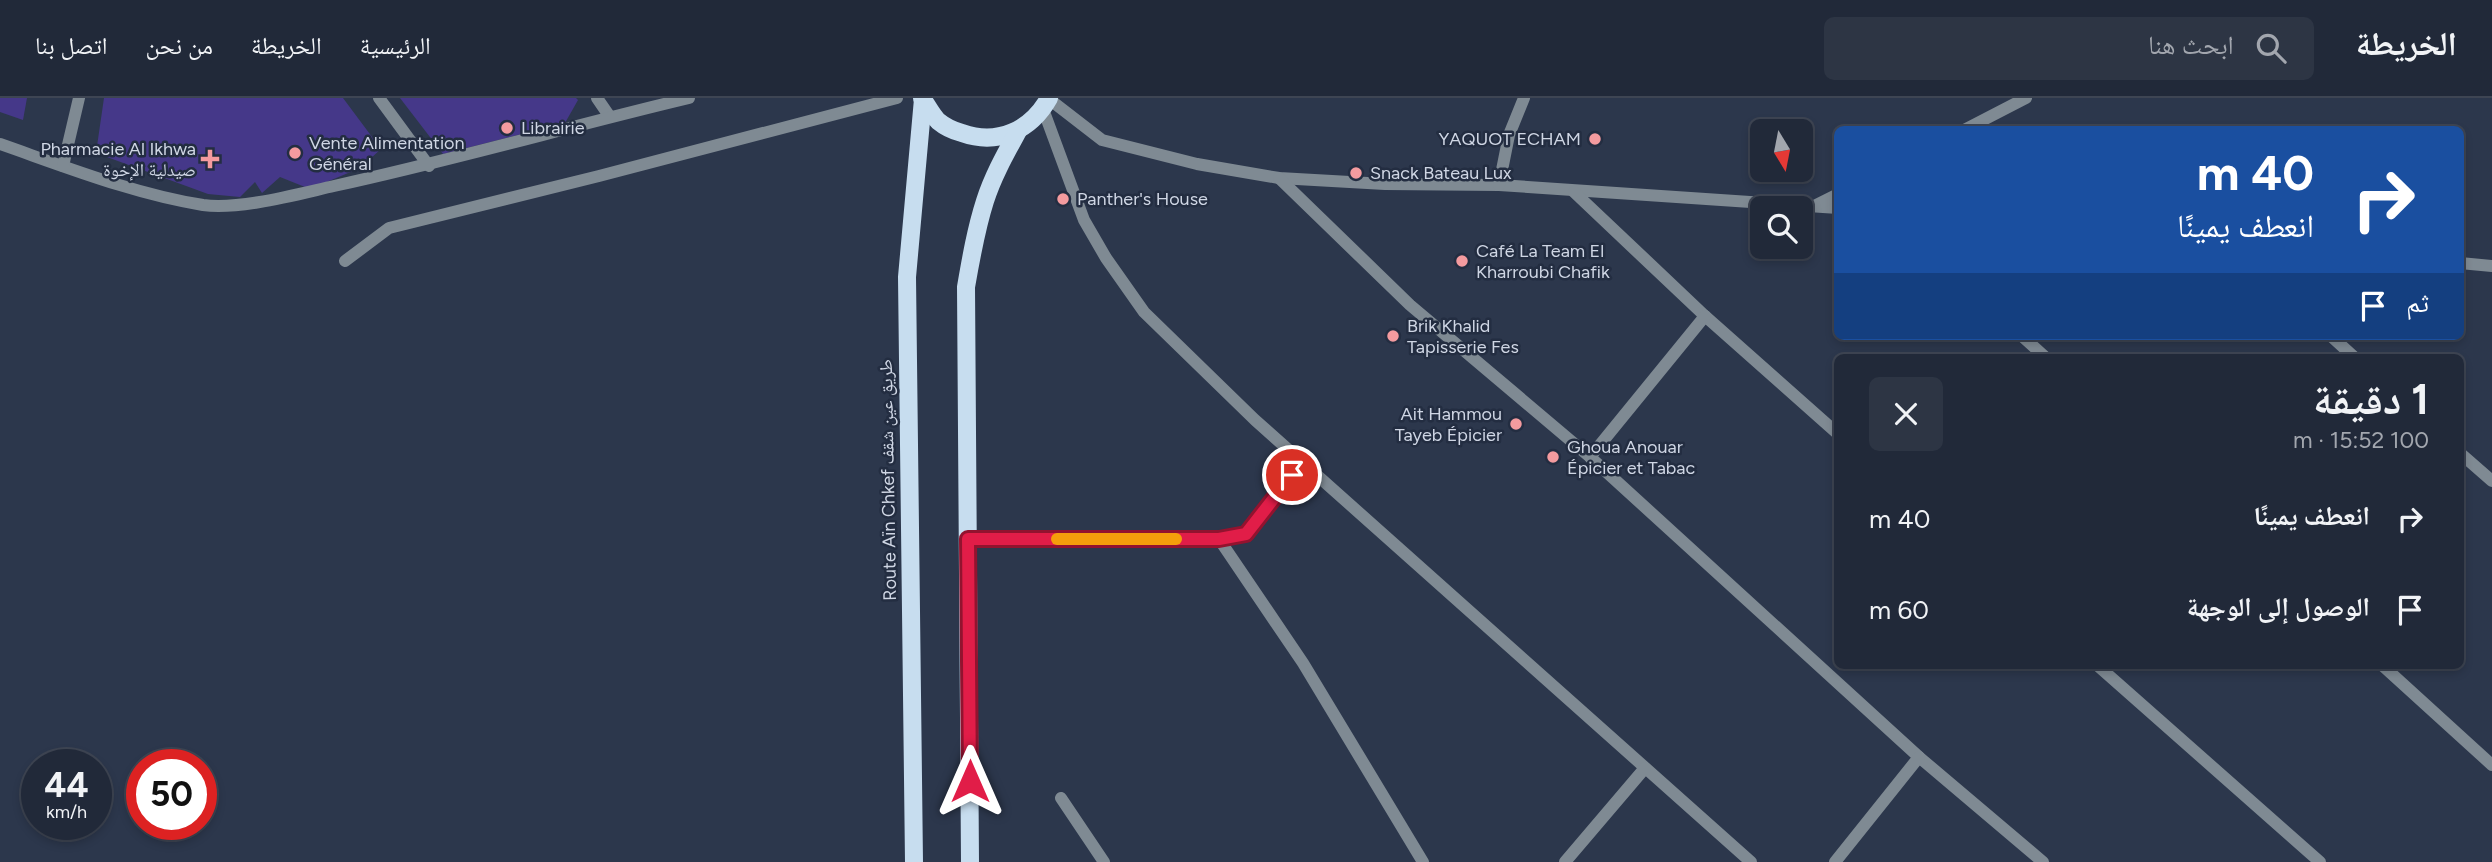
<!DOCTYPE html>
<html lang="ar">
<head>
<meta charset="utf-8">
<style>
	body { margin:0; font-family:Figtree,"Noto Naskh Arabic",sans-serif; background:#2d3544; color:#f1f3f6; direction:rtl; height:100vh; display:flex; flex-direction:column; font-size:26px; white-space:nowrap }
	* { box-sizing:border-box; margin:0 }
	p { font-size:23px; color:#a2a6ae }
	.icon { flex:none; width:38px; height:38px; fill:none; stroke:currentColor; stroke-width:2; stroke-linecap:round; stroke-linejoin:round }
	.map { position:relative; flex:1; overflow:hidden; direction:ltr }
	.panel { position:absolute; left:1834px; top:256px; width:630px; height:315px; display:flex; flex-direction:column; background:#212939; border-radius:10px; box-shadow:0 4px 10px #0003,0 0 0 2px #3e4553; direction:rtl }
	.panel>* { flex:none }
	.banner { position:absolute; left:1834px; top:28px; width:630px; height:214px; border-radius:10px; box-shadow:0 4px 10px #0003,0 0 0 2px #3e4553; direction:rtl; background:#1a4fa0; color:#fff; overflow:hidden }
	.needle { width:46px; rotate:170deg }
	.buttons { position:absolute; left:1750px; top:21px; display:grid; gap:14px }
	.buttons a { display:grid; place-items:center; width:63px; height:63px; border-radius:10px; background:#212939; box-shadow:0 4px 10px #0003,0 0 0 2px #3e4553; font-size:35px }
	.speed { position:absolute; left:21px; top:651px; display:flex; gap:14px; font-size:35px; font-weight:700; text-align:center }
	.speed>* { display:grid; place-content:center; width:91px; height:91px; border-radius:50%; background:#212939; box-shadow:0 4px 10px #0003,0 0 0 2px #3e4553; line-height:1 }
	.speed small { font-size:18px; font-weight:400 }
	.speed .limit { border:10px solid #d22; background:#fff; color:#111 }
	.pin { position:absolute; display:grid; place-items:center; width:60px; height:60px; color:#fff; margin:-30px; border:4px solid #fff; border-radius:50%; box-shadow:0 2px 7px #0007 }
	.me { position:absolute; width:77px; margin:-38px; rotate:0deg; stroke-linejoin:round; filter:drop-shadow(0 0 5px #0008) }
	.turn { display:flex; align-items:center; gap:24px; height:147px; padding:0 35px; font-size:32px }
	.turn .icon { width:91px; height:91px; stroke-width:2.5 }
	.turn b { display:block; font-size:49px; line-height:60px }
	.then { display:flex; align-items:center; height:66px; padding:0 35px; background:#0003; gap:14px; font-size:26px }
	.round { display:grid; place-items:center; flex:none; width:74px; height:74px; border-radius:10px; background:#2d3544 }
	.headline { display:flex; align-items:center; justify-content:space-between; height:119px; padding:0 35px }
	h1 { font-size:42px; font-weight:700; line-height:52px }
	ul { padding:0; list-style:none }
	li { display:flex; align-items:center; gap:21px; height:91px; padding:0 35px }
	li div { flex:1 }
	li b { display:block; font-size:26px }
	li em { font-style:normal }
	header { display:flex; align-items:center; gap:42px; box-sizing:border-box; height:98px; padding:0 35px; background:#212939; border-bottom:2px solid #3e4553 }
	header strong { font-size:33px }
	nav { display:flex; gap:38px; margin-inline-start:auto; font-size:24px }
	.search { width:490px; height:63px; background:#2d3544; display:flex; align-items:center; gap:18px; box-sizing:border-box; padding:0 24px; border-radius:10px; color:#a2a6ae; font-size:26px }
	.map>svg:first-child { display:block }
	.building { fill:#453889 }
	.lines { fill:none; stroke-linecap:round; stroke-linejoin:round }
	.minor { stroke:#7f8a93; stroke-width:12 }
	.major { stroke:#c7ddef; stroke-width:18 }
	.route-casing { stroke:#92132f; stroke-width:18 }
	.route { stroke:#e11d48; stroke-width:12 }
	.slow { stroke:#f59e0b; stroke-width:12 }
	.poi-dot { fill:#f49b9f; stroke:#232d41; stroke-width:2.5 }
	.labels { text-anchor:middle; stroke-width:5; stroke-linejoin:round; paint-order:stroke }
	.poi-label { font-size:18px; fill:#cfd6e4; stroke:#232d41; text-anchor:start }
	.street-label { font-size:18px; fill:#cfd6e4; stroke:#232d41 }
</style>
</head>
<body>
<header>
<strong>الخريطة</strong>
<div class="search"><svg class="icon" aria-label="search" viewBox="0 0 24 24"><circle cx="10" cy="10" r="6"/><path d="M15 15l6 6"/></svg>ابحث هنا</div>
<nav><a>الرئيسية</a><a>الخريطة</a><a>من نحن</a><a>اتصل بنا</a></nav>
</header>
<div class="map">
<svg width="2492" height="764" viewBox="0 0 2492 764">
	<rect width="100%" height="100%" fill="#2c374c"/>
	<!-- building -->
	<g class="building">
		<path d="M0 0H27L23 22 0 14Z"/>
		<path d="M104 0H343L381 51 360 70 310 91 280 79 262 95 255 84 240 99 208 96 96 55Z"/>
		<path d="M400 0H576L578 2 565 25 443 56Z"/>
	</g>
	<g class="lines">
		<!-- minor -->
		<g class="minor">
			<path d="M379 0 429 68"/>
			<path d="M597 0 610 19"/>
			<path d="M1049 1 1102 42 1197 66 1279 80 1385 86 1499 87 1838 110"/>
			<path d="M1043 11 1084 122 1106 160 1144 214 1255 322 1751 764"/>
			<path d="M1964 32 2026 0"/>
			<path d="M0 46C66 69 134 96 203 107 240 112 298 96 334 88 454 62 571 28 689 0"/>
			<path d="M63 68 79 0"/>
			<path d="M1279 80 1410 207 1590 359 1919 659 2043 764"/>
			<path d="M1499 87 1509 37 1524 0"/>
			<path d="M1574 94 1705 218 1838 336"/>
			<path d="M1814 108 1838 96"/>
			<path d="M345 163 389 130 599 78 897 0"/>
			<path d="M2460 165 2492 168"/>
			<path d="M2022 238 2045 259"/>
			<path d="M2331 238 2354 259"/>
			<path d="M2460 355 2492 383"/>
			<path d="M1590 359 1705 218"/>
			<path d="M968 441H1219L1246 436 1302 365"/>
			<path d="M1219 441 1303 565 1423 764"/>
			<path d="M2097 567 2320 764"/>
			<path d="M2382 567 2492 667"/>
			<path d="M1061 700 1104 764"/>
			<path d="M1565 764 1645 670"/>
			<path d="M1835 764 1919 659"/>
		</g>
		<!-- major -->
		<g class="major">
			<path d="M922 0C927 7 932 17 938 23 944 28 954 33 962 35 998 48 1031 32 1049 0"/>
			<path d="M914 764 907 179 923 1"/>
			<path d="M970 764 966 189C971 160 976 131 985 103 993 78 1006 55 1018 33"/>
		</g>
	</g>
	<g class="lines">
		<defs>
			<path id="route" d="M970 683 968 441H1219L1246 436 1292 377"/>
		</defs>
		<!-- route casing -->
		<use href="#route" class="route-casing"/>
		<!-- route -->
		<use href="#route" class="route"/>
		<!-- slow -->
		<path class="slow" d="M1057 441H1176"/>
	</g>
	<!-- markers -->
	<g class="poi-dot">
		<circle cx="507" cy="30" r="7"/>
		<circle cx="1595" cy="41" r="7"/>
		<circle cx="295" cy="55" r="7"/>
		<path d="M206.5 50.5h7v7h7v7h-7v7h-7v-7h-7v-7h7z"/>
		<circle cx="1356" cy="75" r="7"/>
		<circle cx="1063" cy="101" r="7"/>
		<circle cx="1462" cy="163" r="7"/>
		<circle cx="1393" cy="238" r="7"/>
		<circle cx="1516" cy="326" r="7"/>
		<circle cx="1553" cy="359" r="7"/>
	</g>
	<g class="labels">
		<!-- poi labels -->
		<g class="poi-label">
			<text x="521" y="36">Librairie</text>
			<text x="1581" y="47" text-anchor="end">YAQUOT ECHAM</text>
			<text x="309" y="51">Vente Alimentation<tspan x="309" dy="21">Général</tspan></text>
			<text x="196" y="57" text-anchor="end">Pharmacie Al Ikhwa<tspan x="196" dy="21">صيدلية الإخوة</tspan></text>
			<text x="1370" y="81">Snack Bateau Lux</text>
			<text x="1077" y="107">Panther's House</text>
			<text x="1476" y="159">Café La Team El<tspan x="1476" dy="21">Kharroubi Chafik</tspan></text>
			<text x="1407" y="234">Brik Khalid<tspan x="1407" dy="21">Tapisserie Fes</tspan></text>
			<text x="1502" y="322" text-anchor="end">Ait Hammou<tspan x="1502" dy="21">Tayeb Épicier</tspan></text>
			<text x="1567" y="355">Ghoua Anouar<tspan x="1567" dy="21">Épicier et Tabac</tspan></text>
		</g>
		<!-- street labels -->
		<g class="street-label">
			<text transform="translate(888 382) rotate(-91)" y="6">Route Aïn Chkef طريق عين شقف</text>
		</g>
	</g>
</svg>
<div class="buttons">
<a><svg class="needle" viewBox="-14 -14 28 28"><path d="M0-13l5 13h-10z" fill="#e53935"/><path d="M0 13l5-13h-10z" fill="#a2a6ae"/></svg></a>
<a><svg class="icon" aria-label="search" viewBox="0 0 24 24"><circle cx="10" cy="10" r="6"/><path d="M15 15l6 6"/></svg></a>
</div>
<div class="speed"><div>44<small>km/h</small></div><div class="limit">50</div></div>
<div class="pin" style="left:1292px;top:377px;background:#d93025"><svg class="icon" aria-label="arrive" viewBox="0 0 24 24"><path d="M6 21V4h12l-3 4 3 4H6"/></svg></div>
<svg class="me" style="left:970px;top:683px" viewBox="-20 -20 40 40"><path d="M0-17L14 15 0 8-14 15z" fill="#e11d48" stroke="#fff" stroke-width="4"/></svg>
<div class="banner">
<div class="turn"><svg class="icon" aria-label="right" viewBox="0 0 24 24"><path d="M7 20v-9h11M14 6l5 5-5 5"/></svg><div><b>40 m</b>انعطف يمينًا</div></div>
<div class="then">ثم<svg class="icon" aria-label="arrive" viewBox="0 0 24 24"><path d="M6 21V4h12l-3 4 3 4H6"/></svg></div>
</div>
<section class="panel">
<div class="headline"><div><h1>1 دقيقة</h1><p>100 m · 15:52</p></div><a class="round"><svg class="icon" aria-label="close" viewBox="0 0 24 24"><path d="M6 6l12 12M18 6L6 18"/></svg></a></div>
<ul>
<li><svg class="icon" aria-label="right" viewBox="0 0 24 24"><path d="M7 20v-9h11M14 6l5 5-5 5"/></svg><div><b>انعطف يمينًا</b></div><em>40 m</em></li>
<li><svg class="icon" aria-label="arrive" viewBox="0 0 24 24"><path d="M6 21V4h12l-3 4 3 4H6"/></svg><div><b>الوصول إلى الوجهة</b></div><em>60 m</em></li>
</ul>
</section>
</div>
</body>
</html>
